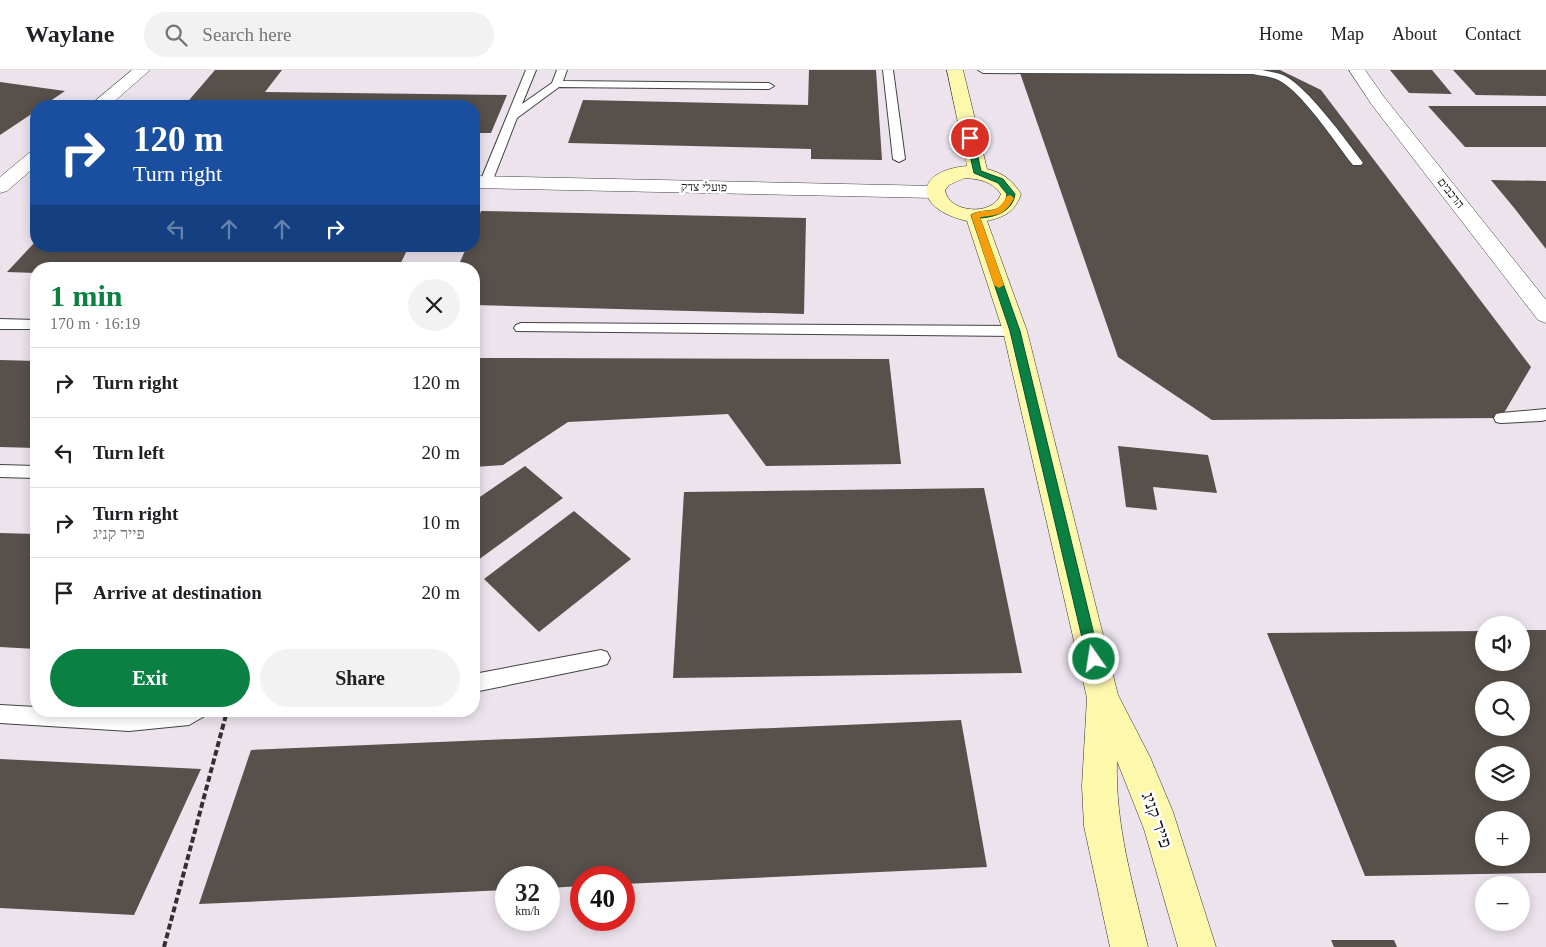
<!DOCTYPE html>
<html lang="en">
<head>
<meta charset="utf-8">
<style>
	body { margin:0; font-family:"Times New Roman","Noto Sans Hebrew",serif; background:#f2f2f2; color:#202124; height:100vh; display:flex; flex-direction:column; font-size:19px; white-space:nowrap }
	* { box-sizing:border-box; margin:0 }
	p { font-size:16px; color:#757577 }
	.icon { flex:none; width:28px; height:28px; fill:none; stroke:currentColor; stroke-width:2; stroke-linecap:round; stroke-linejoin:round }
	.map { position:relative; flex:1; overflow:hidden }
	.details { position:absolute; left:30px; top:192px; width:450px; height:455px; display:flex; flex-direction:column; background:#fff; border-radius:20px; box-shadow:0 2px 12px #0003 }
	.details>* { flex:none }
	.hud { position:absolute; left:30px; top:30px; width:450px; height:152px; border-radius:20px; box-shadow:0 2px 12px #0003; background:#1a4fa0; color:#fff; overflow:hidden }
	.tools { position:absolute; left:1475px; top:546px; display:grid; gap:10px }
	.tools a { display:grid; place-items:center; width:55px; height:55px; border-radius:50%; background:#fff; box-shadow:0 2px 12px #0003; font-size:25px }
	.speed { position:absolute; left:495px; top:796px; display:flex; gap:10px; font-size:25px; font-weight:700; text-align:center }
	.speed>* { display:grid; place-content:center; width:65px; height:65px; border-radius:50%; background:#fff; box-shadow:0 2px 12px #0003; line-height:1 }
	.speed small { font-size:12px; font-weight:400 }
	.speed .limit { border:8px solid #d22; background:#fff; color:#111 }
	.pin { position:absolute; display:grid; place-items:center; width:42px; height:42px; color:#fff; margin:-21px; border:2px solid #fff; border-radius:50%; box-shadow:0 1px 5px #0007 }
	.me { position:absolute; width:55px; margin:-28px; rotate:347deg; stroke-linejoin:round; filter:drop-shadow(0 0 4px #0008) }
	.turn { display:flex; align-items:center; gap:18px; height:105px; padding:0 20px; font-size:22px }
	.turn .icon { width:65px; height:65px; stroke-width:2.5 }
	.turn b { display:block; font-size:35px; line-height:42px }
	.lanes { display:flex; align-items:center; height:48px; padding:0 20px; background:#0003; justify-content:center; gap:25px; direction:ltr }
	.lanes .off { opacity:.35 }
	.round { display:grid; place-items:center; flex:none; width:52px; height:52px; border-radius:26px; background:#f2f2f2 }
	.summary { display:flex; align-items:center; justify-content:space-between; height:85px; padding:0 20px }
	h1 { font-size:30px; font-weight:700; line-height:38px; color:#0b8043 }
	.button { display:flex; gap:10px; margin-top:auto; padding:10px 20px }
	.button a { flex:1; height:58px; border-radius:30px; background:#0b8043; color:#fff; font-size:20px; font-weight:700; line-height:58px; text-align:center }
	.button a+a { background:#f2f2f2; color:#202124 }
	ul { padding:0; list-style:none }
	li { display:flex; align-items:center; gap:15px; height:70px; padding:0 20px; border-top:1px solid #e0e0e0 }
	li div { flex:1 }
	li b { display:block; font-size:19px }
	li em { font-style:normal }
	header { display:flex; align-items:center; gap:30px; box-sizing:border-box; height:70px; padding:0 25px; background:#fff; border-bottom:1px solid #e0e0e0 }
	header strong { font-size:24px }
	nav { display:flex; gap:28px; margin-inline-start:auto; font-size:18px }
	.search { width:350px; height:45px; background:#f2f2f2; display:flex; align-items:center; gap:12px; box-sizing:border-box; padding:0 18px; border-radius:28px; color:#757577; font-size:19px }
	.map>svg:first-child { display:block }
	.industrial { fill:#ece3ed; fill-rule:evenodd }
	.building { fill:#57504b; fill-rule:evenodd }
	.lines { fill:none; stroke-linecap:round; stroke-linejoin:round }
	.lane-casing { stroke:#424242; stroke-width:2 }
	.street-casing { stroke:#424242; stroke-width:1 }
	.secondary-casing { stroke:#313131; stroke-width:1 }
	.path { stroke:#313131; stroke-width:4; stroke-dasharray:6 3; stroke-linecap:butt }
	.lane { fill:#fff; fill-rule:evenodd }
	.street { fill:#fff; fill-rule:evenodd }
	.secondary { fill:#fef8ad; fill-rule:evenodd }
	.route { fill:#0b8043; stroke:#07532c }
	.slow { fill:#f59e0b }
	.labels { text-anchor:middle; stroke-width:5; stroke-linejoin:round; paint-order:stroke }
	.far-street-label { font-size:12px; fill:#0f0f0f; stroke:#fff }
	.near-street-label { font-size:18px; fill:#0f0f0f; stroke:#fff }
</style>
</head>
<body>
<header>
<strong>Waylane</strong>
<div class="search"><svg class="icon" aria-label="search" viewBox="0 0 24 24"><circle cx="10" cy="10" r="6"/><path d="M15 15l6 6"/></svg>Search here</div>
<nav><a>Home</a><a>Map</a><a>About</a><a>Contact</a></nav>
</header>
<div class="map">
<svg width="1546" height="877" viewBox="0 0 1546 877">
	<rect width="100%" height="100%" fill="#fffdf0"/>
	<!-- industrial -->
	<path class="industrial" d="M0 0H1546V877H0ZM36 36H474V176H36ZM36 199H474V641H36ZM1484 555H1521V592H1484ZM1484 620H1521V658H1484ZM1484 685H1521V722H1484ZM1484 750H1521V788H1484ZM506 808H549V850H506ZM581 808H624V850H581ZM1484 815H1521V852H1484Z"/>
	<!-- building -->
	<g class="building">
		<path d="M215 0H282L265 22 507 25 491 63H474V36H184Z"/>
		<path d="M809 0H876L882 90 811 89V79L568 73 583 30 808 35Z"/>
		<path d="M1019 0H1280L1321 20 1531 297 1501 348 1212 350 1118 287Z"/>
		<path d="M1390 0H1432L1452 24 1409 23Z"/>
		<path d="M1453 0H1546V26L1476 25Z"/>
		<path d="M0 12 65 21 43 36H36V41L0 65Z"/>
		<path d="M1428 36H1546V77H1465Z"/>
		<path d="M1491 110 1546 111V179L1515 139Z"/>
		<path d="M481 141 806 148 804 244 474 235V199H457L467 176H474V159Z"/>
		<path d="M36 171V176H409L398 199H36V203L7 202Z"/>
		<path d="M474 288 889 289 901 394 766 396 728 344 568 352 503 395 474 397Z"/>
		<path d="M0 290 36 291V378L0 377Z"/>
		<path d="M1118 376 1208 385 1217 423 1153 417 1157 440 1126 437Z"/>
		<path d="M525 396 563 428 474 493V431Z"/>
		<path d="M984 418 1022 603 673 608 684 422Z"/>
		<path d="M574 441 631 489 539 562 484 509Z"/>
		<path d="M0 463 36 464V579L0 577Z"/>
		<path d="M1521 560H1546V803L1365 806 1267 563 1484 561V592H1521ZM1484 620H1521V658H1484ZM1484 685H1521V722H1484ZM1484 750H1521V788H1484Z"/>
		<path d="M961 650 987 797 624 814V808H581V816L549 818V808H506V820L199 834 251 680Z"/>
		<path d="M0 689 201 699 134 845 0 838Z"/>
		<path d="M1331 870H1394L1397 877H1334Z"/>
	</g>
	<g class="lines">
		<defs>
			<g id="lane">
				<path d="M526 0H536L522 34 552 13 557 0H567L563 11 769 13 774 16 769 19 559 17 517 48 492 112 490 114H482L480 112Z"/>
				<path d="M883 0H893L905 89 899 92 893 89Z"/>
				<path d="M978 0H1262C1269 2 1278 2 1285 6 1308 18 1346 70 1363 93L1361 95H1353C1336 74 1300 18 1276 9 1269 6 1260 6 1253 4L983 3Z"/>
				<path d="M0 249 36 250V259H0Z"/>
				<path d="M521 253 1015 256 1020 258 1022 261 1020 264 1015 266 516 261 514 258 516 255Z"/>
				<path d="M1546 339V350L1541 351 1501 353 1496 352 1494 348 1496 344 1501 343Z"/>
				<path d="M0 395 36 396V408L0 407Z"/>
				<path d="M601 580 607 582 610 588 607 594 601 596 474 622V604Z"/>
				<path d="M0 635 36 637V641L129 643 205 641 203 647 189 655 129 661 0 653Z"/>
			</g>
			<g id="street">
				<path d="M132 0H150L109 36H89Z"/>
				<path d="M1349 0H1365L1384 27 1546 230V253L1538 250 1372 35Z"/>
				<path d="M36 81V96L7 121 0 123V107L29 83Z"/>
				<path d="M474 106 935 116 942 118 945 122 942 126 935 128 474 118Z"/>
			</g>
			<path id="secondary" d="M947 0H963L987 99C1003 103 1012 110 1021 124 1015 142 1004 147 987 151L1027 261 1118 625 1150 687 1173 742 1216 877H1178L1144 759 1117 691C1115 755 1133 815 1148 877H1110L1084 756 1082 716 1087 628 1003 261 967 151C914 139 912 101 967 96ZM965 108C979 109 992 111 1001 124 993 147 948 143 945 120L949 115Z"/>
		</defs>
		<!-- lane casing -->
		<use href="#lane" class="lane-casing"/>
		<!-- street casing -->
		<use href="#street" class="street-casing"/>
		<!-- secondary casing -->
		<use href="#secondary" class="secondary-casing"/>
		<!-- path -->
		<path class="path" d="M164 877 227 641"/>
		<!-- lane -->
		<use href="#lane" class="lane"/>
		<!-- street -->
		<use href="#street" class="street"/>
		<!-- secondary -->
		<use href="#secondary" class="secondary"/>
	</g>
	<!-- route -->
	<path class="route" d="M970 66 974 68 981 101 1003 109 1015 124C1013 141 996 147 980 148L1020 261 1100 589 1098 593 1094 595 1089 593 1087 589 1010 261 971 145C983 137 1004 147 1007 124L998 113 974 103 966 68Z"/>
	<!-- slow -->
	<path class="slow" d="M1010 125 1014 128C1005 145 998 145 980 147L1004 215 999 218 994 215 971 145C987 135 994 149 1007 126Z"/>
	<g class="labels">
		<!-- far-street labels -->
		<g class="far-street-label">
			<text transform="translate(704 117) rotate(1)" y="4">פועלי צדק</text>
			<text transform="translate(1451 123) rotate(52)" y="4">הרכבים</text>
		</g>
		<!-- near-street labels -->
		<g class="near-street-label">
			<text transform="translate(1157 750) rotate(70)" y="6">פייר קניג</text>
		</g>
	</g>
</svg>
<div class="tools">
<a><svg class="icon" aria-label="sound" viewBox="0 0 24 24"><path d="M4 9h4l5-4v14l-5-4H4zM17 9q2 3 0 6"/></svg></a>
<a><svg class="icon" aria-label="search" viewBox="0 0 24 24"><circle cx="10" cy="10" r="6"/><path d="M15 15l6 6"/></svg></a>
<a><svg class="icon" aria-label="layers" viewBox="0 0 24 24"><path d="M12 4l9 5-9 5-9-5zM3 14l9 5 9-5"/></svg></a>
<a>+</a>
<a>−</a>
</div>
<div class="speed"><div>32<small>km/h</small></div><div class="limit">40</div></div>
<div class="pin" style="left:970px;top:68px;background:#d93025"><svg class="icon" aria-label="arrive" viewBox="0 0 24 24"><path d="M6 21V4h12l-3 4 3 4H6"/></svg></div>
<svg class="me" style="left:1094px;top:589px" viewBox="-20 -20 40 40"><circle r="17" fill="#0b8043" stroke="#fff" stroke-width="3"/><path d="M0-11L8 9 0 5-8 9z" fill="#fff"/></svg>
<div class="hud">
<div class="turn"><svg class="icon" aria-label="right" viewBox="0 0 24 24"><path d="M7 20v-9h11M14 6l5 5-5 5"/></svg><div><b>120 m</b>Turn right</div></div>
<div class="lanes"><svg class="icon off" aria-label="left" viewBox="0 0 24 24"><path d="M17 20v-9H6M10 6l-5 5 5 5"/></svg><svg class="icon off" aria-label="ahead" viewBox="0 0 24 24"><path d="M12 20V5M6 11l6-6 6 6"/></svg><svg class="icon off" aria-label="ahead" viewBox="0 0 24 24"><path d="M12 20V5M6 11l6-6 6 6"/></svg><svg class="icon" aria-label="right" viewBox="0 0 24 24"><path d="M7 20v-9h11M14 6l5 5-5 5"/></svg></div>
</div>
<section class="details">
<div class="summary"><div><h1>1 min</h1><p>170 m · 16:19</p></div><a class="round"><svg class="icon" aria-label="close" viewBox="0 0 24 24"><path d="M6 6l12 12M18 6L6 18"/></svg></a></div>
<ul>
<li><svg class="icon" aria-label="right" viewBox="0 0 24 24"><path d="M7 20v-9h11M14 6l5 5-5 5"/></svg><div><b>Turn right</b></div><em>120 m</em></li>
<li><svg class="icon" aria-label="left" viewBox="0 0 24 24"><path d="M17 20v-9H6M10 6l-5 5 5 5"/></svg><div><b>Turn left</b></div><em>20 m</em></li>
<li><svg class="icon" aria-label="right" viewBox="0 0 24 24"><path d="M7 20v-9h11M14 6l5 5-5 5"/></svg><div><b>Turn right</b><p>פייר קניג</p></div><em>10 m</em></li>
<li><svg class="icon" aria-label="arrive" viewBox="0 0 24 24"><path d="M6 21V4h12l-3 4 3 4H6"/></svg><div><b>Arrive at destination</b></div><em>20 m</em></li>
</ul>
<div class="button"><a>Exit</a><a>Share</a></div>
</section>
</div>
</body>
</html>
